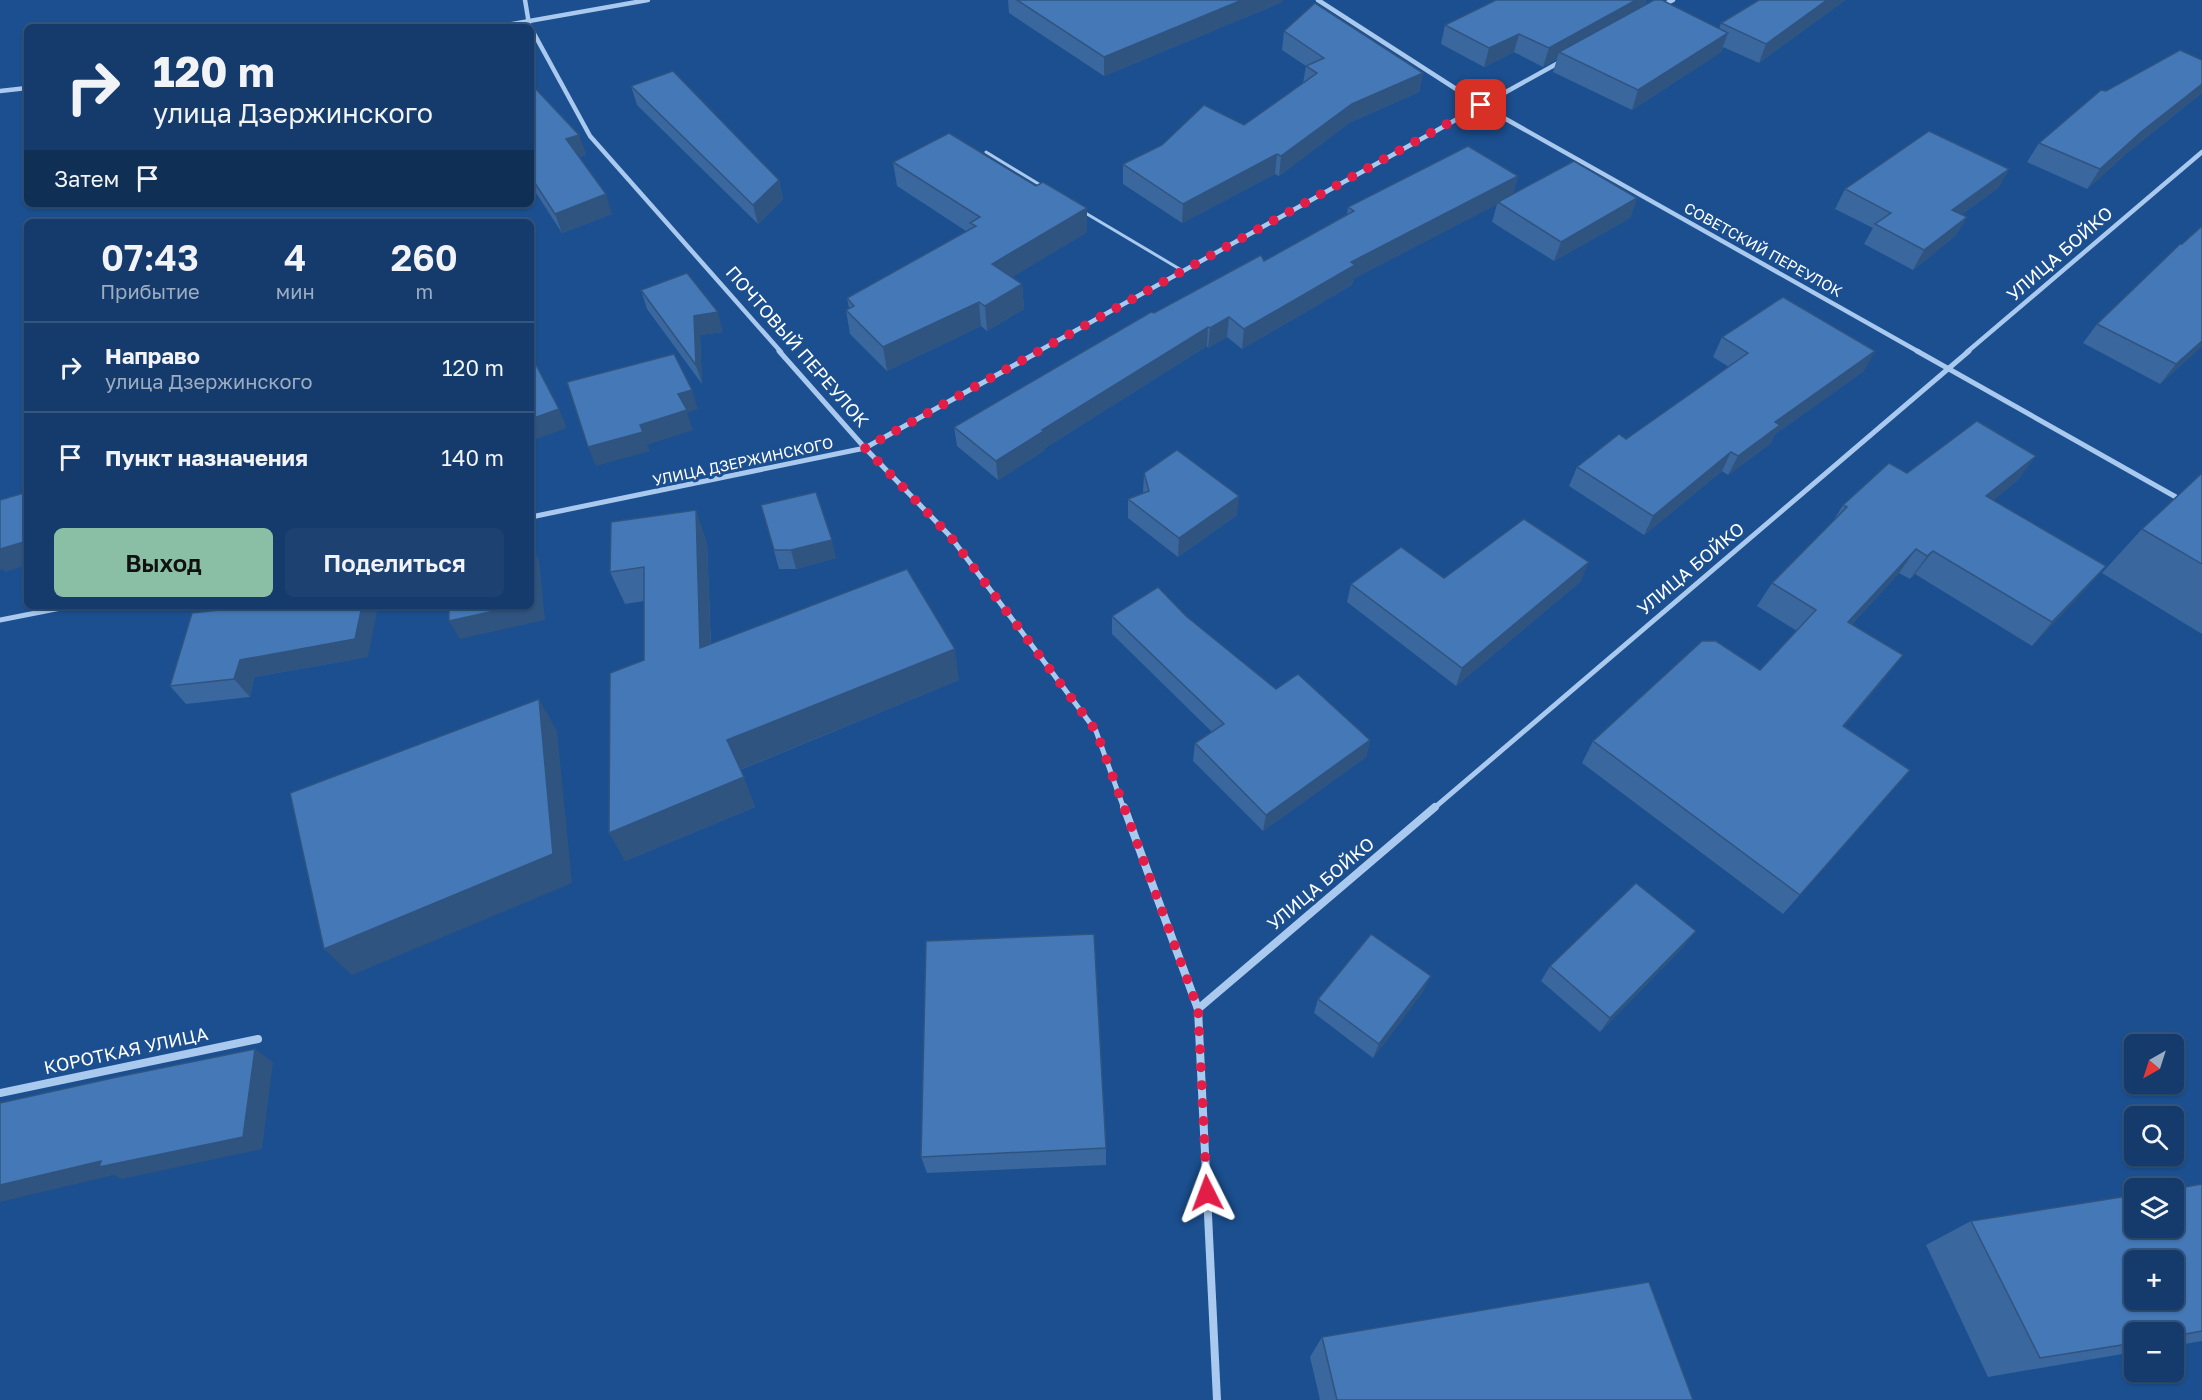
<!DOCTYPE html>
<html lang="ru">
<head>
<meta charset="utf-8">
<style>
	body { margin:0; font-family:"Golos Text",sans-serif; background:#1d4271; color:#f1f3f6; height:100vh; display:flex; flex-direction:column; font-size:22px; white-space:nowrap }
	* { box-sizing:border-box; margin:0 }
	p { font-size:20px; color:#9dadc1 }
	.icon { flex:none; width:33px; height:33px; fill:none; stroke:currentColor; stroke-width:2; stroke-linecap:round; stroke-linejoin:round }
	.map { position:relative; flex:1; overflow:hidden }
	.side { position:absolute; left:24px; top:219px; width:510px; height:390px; display:flex; flex-direction:column; background:#143b6b; border-radius:9px; box-shadow:0 2px 4px #0004,0 0 0 2px #33557e }
	.side>* { flex:none }
	.top-card { position:absolute; left:24px; top:24px; width:510px; height:183px; border-radius:9px; box-shadow:0 2px 4px #0004,0 0 0 2px #33557e; background:#143b6b; color:#f1f3f6; overflow:hidden }
	.needle { width:39px; rotate:219deg }
	.fabs { position:absolute; left:2124px; top:1034px; display:grid; gap:12px }
	.fabs a { display:grid; place-items:center; width:60px; height:60px; border-radius:9px; background:#143b6b; box-shadow:0 2px 4px #0004,0 0 0 2px #33557e; font-size:30px }
	.pin { position:absolute; display:grid; place-items:center; width:51px; height:51px; color:#fff; margin:-26px; border-radius:12px; box-shadow:0 3px 9px #0006 }
	.me { position:absolute; width:66px; margin:-33px; rotate:357deg; stroke-linejoin:round; filter:drop-shadow(0 0 4px #0008) }
	.turn { display:flex; align-items:center; gap:21px; height:126px; padding:0 30px; font-size:27px }
	.turn .icon { width:78px; height:78px; stroke-width:2.5 }
	.turn b { display:block; font-size:42px; line-height:51px }
	.then { display:flex; align-items:center; height:57px; padding:0 30px; background:#0003; gap:12px; font-size:22px }
	.eta { display:flex; justify-content:space-evenly; align-items:center; height:102px; text-align:center }
	.eta b { font-size:36px; font-weight:600; line-height:42px }
	.primary-button { display:flex; gap:12px; margin-top:auto; padding:12px 30px }
	.primary-button a { flex:1; height:69px; border-radius:9px; background:#8abfa5; color:#111; font-size:24px; font-weight:600; line-height:69px; text-align:center }
	.primary-button a+a { background:#1d4271; color:#f1f3f6 }
	ul { padding:0; list-style:none }
	li { display:flex; align-items:center; gap:18px; height:90px; padding:0 30px; border-top:2px solid #33557e }
	li div { flex:1 }
	li b { display:block; font-size:22px }
	li em { font-style:normal }
	.map>svg:first-child { display:block }
	.lines { fill:none; stroke-linecap:round; stroke-linejoin:round }
	.service { stroke:#a9c9ee; stroke-width:3 }
	.minor-far2 { stroke:#a9c9ee; stroke-width:4.5 }
	.minor-far1 { stroke:#a9c9ee; stroke-width:5 }
	.minor { stroke:#a9c9ee; stroke-width:8 }
	.wall { fill:#3a679d }
	.shaded-wall { fill:#305480 }
	.building { fill:#4478b7; stroke:#305480; stroke-width:1.5; fill-rule:evenodd }
	.route { stroke:#e11d48; stroke-width:10; stroke-dasharray:0 18 }
	.labels { text-anchor:middle; stroke-width:6; stroke-linejoin:round; paint-order:stroke }
	.far-street-label { font-size:15px; fill:#fff; stroke:#1b4f8f }
	.street-label { font-size:18px; fill:#fff; stroke:#1b4f8f }
</style>
</head>
<body>
<div class="map">
<svg width="2202" height="1400" viewBox="0 0 2202 1400">
	<rect width="100%" height="100%" fill="#1b4f8f"/>
	<g class="lines">
		<!-- service -->
		<g class="service">
			<path d="M986 152 1042 186"/>
			<path d="M1082 211 1183 271"/>
		</g>
		<!-- minor-far2 -->
		<g class="minor-far2">
			<path d="M525 0 529 24"/>
			<path d="M1318 0 1481 105 1919 352"/>
			<path d="M1661 6 1673 0"/>
			<path d="M495 27 648 0"/>
			<path d="M531 28 590 136 781 352"/>
			<path d="M0 91 27 88"/>
			<path d="M1037 352 1560 62"/>
			<path d="M1967 352 2202 152"/>
		</g>
		<!-- minor-far1 -->
		<g class="minor-far1">
			<path d="M779 351 865 448 950 536 1096 731 1124 809"/>
			<path d="M1917 351 2183 501"/>
			<path d="M531 517 865 448 1040 351"/>
			<path d="M0 620 71 606"/>
			<path d="M1433 809 1969 351"/>
		</g>
		<!-- minor -->
		<g class="minor">
			<path d="M1124 807 1198 1009 1217 1400"/>
			<path d="M1198 1009 1435 807"/>
			<path d="M0 1093 258 1039"/>
		</g>
	</g>
	<!-- wall -->
	<g class="wall">
		<path d="M1008 0H1282V2L1104 76 1009 13Z"/>
		<path d="M1496 0H1646L1644 6 1719 29 1721 23 1759 0H1845L1759 63 1723 47 1721 52 1632 110 1553 72 1557 59 1543 67 1514 52 1484 67 1441 44 1445 25Z"/>
		<path d="M1284 31 1423 73 1419 92 1349 123 1279 176 1275 174 1182 223 1123 184V164L1244 125 1303 83 1306 66 1282 50Z"/>
		<path d="M2202 60V93L2128 152 2087 189 2027 162 2039 143 2106 91Z"/>
		<path d="M531 86 586 154 579 157 612 214 562 233 531 185Z"/>
		<path d="M631 86 779 180 783 199 758 224 637 105Z"/>
		<path d="M893 162 1036 186 1087 208V232L1012 277 1022 284 1024 309 987 331 981 326 887 371 850 334 846 310 849 308 847 298 966 231 897 186Z"/>
		<path d="M2009 169 1998 188 1962 214 1967 217 1955 236 1913 270 1864 244 1873 228 1835 209 1845 189Z"/>
		<path d="M1518 176 1513 194 1637 198 1630 218 1554 261 1492 222 1497 204 1353 279 1352 285 1242 349 1227 337 1208 348 1207 346 1045 448V450L998 480 957 446 954 427 1154 313 1264 261 1347 214 1348 207Z"/>
		<path d="M2182 244 2202 346 2160 384 2083 343 2097 324Z"/>
		<path d="M641 290 723 332 700 335 702 384 647 309Z"/>
		<path d="M1722 337 1864 371 1775 434 1770 444 1728 475 1722 471 1644 535 1569 486 1577 467 1626 439 1729 367 1713 357Z"/>
		<path d="M1144 473 1237 515 1178 557 1128 518V499L1143 493Z"/>
		<path d="M1907 473 2018 480 1993 500 2106 566 2032 646 1915 574 1910 579 1899 573 1852 624 1885 678 1844 726 1910 770 1783 914 1582 763 1593 741 1760 670 1797 631 1757 606 1772 583 1833 521 1843 505Z"/>
		<path d="M2202 473V634L2102 573 2142 529Z"/>
		<path d="M761 505 836 558 796 569H779Z"/>
		<path d="M707 543 711 644 959 680 740 770 755 807 625 861 644 660V601L625 604 610 572Z"/>
		<path d="M1444 578 1581 581 1456 686 1347 602 1351 584Z"/>
		<path d="M1112 616H1186L1276 689 1370 740 1366 757 1263 831 1193 761 1195 743 1212 732 1112 634Z"/>
		<path d="M368 657 254 677 250 697 186 704 170 686Z"/>
		<path d="M1684 946 1600 1032 1541 981 1550 966Z"/>
		<path d="M1424 990 1373 1058 1314 1013 1318 999Z"/>
		<path d="M1106 1148V1165L927 1173 921 1157Z"/>
		<path d="M2202 1184V1341L2174 1346V1332H2134V1352L1988 1377 1926 1245 1971 1221Z"/>
		<path d="M1322 1337 1693 1400H1320L1310 1357Z"/>
	</g>
	<!-- shaded-wall -->
	<g class="shaded-wall">
		<path d="M1242 0H1282V2L1104 76V57Z"/>
		<path d="M1636 0H1646L1642 12 1559 52 1557 59 1543 67 1549 48Z"/>
		<path d="M1827 0H1845L1759 63 1766 44Z"/>
		<path d="M1728 33 1721 52 1632 110 1638 90Z"/>
		<path d="M1519 34 1514 52 1484 67 1489 48Z"/>
		<path d="M1423 73 1419 92 1349 123 1279 176 1281 156 1352 104Z"/>
		<path d="M2202 84V93L2128 152 2087 189 2100 169 2141 132Z"/>
		<path d="M579 135 586 154 573 159 566 139Z"/>
		<path d="M1277 154 1275 174 1182 223 1183 204Z"/>
		<path d="M2009 169 1998 188 1941 229 1952 210Z"/>
		<path d="M1518 176 1513 196 1353 279 1352 285 1242 349 1244 329 1351 262Z"/>
		<path d="M779 180 783 199 758 224 753 205Z"/>
		<path d="M606 194 612 214 562 233 555 214Z"/>
		<path d="M1637 198 1630 218 1554 261 1561 242Z"/>
		<path d="M1087 208V232L994 288 992 264Z"/>
		<path d="M1967 217 1955 236 1913 270 1924 250Z"/>
		<path d="M1022 284 1024 309 987 331 985 306Z"/>
		<path d="M979 302 981 326 887 371 883 347Z"/>
		<path d="M718 312 723 332 700 335 702 384 696 365 694 316Z"/>
		<path d="M1229 317 1227 337 1208 348 1210 328Z"/>
		<path d="M1208 327 1207 346 1045 448V450L998 480 996 461 1042 430Z"/>
		<path d="M2202 341V346L2160 384 2176 364Z"/>
		<path d="M1875 351 1864 371 1775 434 1770 444 1728 475 1738 456 1775 422Z"/>
		<path d="M692 390 698 409 687 413 693 430 647 445 650 451 596 466 588 447 678 394Z"/>
		<path d="M559 409 567 428 531 441V419Z"/>
		<path d="M1731 452 1722 471 1644 535 1653 516Z"/>
		<path d="M2036 456 2018 480 1969 521 1986 496Z"/>
		<path d="M1239 496 1237 515 1178 557 1179 538Z"/>
		<path d="M696 510 707 543 712 679 700 648Z"/>
		<path d="M832 540 836 558 796 569 791 550Z"/>
		<path d="M27 541V565L5 572 3 569 0 570V549Z"/>
		<path d="M531 544 539 560 545 620 460 639 449 621 517 606H531Z"/>
		<path d="M1916 549 1899 573 1832 645 1848 622Z"/>
		<path d="M1933 551 1915 574 1910 579 1927 556Z"/>
		<path d="M1589 562 1581 581 1456 686 1462 668Z"/>
		<path d="M2106 566 2085 590 2032 646 2052 622Z"/>
		<path d="M362 606H378L368 657 254 677 250 697 234 679 240 660Z"/>
		<path d="M955 649 959 680 739 770 727 740Z"/>
		<path d="M1903 655 1885 678 1826 748 1843 726Z"/>
		<path d="M539 699 557 731 572 883 352 975 324 949Z"/>
		<path d="M1370 740 1366 757 1263 831 1266 815Z"/>
		<path d="M744 777 755 807 625 861 609 833Z"/>
		<path d="M1696 931 1684 946 1600 1032 1610 1018Z"/>
		<path d="M1431 976 1424 990 1373 1058 1379 1044Z"/>
		<path d="M255 1049 273 1062 262 1149 122 1179 114 1175 0 1202V1185Z"/>
	</g>
	<!-- building -->
	<g class="building">
		<path d="M1017 0H1242L1104 57Z"/>
		<path d="M1496 0H1636L1549 48 1519 34 1489 48 1445 25Z"/>
		<path d="M1654 0H1662L1728 33 1638 90 1559 52Z"/>
		<path d="M1759 0H1827L1766 44 1721 23Z"/>
		<path d="M1315 3 1423 73 1352 104 1281 156 1277 154 1183 204 1123 164 1162 145 1204 105 1244 125 1317 73 1306 66 1324 58 1284 31Z"/>
		<path d="M2180 50 2202 60V84L2141 132 2100 169 2039 143 2101 90 2106 91Z"/>
		<path d="M673 71 779 180 753 205 631 86Z"/>
		<path d="M531 86H533L579 135 566 139 606 194 555 214 531 177Z"/>
		<path d="M1929 131 2009 169 1952 210 1967 217 1924 250 1875 224 1891 213 1845 189Z"/>
		<path d="M949 133 1036 186 1043 182 1087 208 992 264 1022 284 985 306 979 302 883 347 846 310 854 306 847 298 976 226 970 223 980 217 893 162Z"/>
		<path d="M1468 146 1518 176 1351 262 1355 265 1244 329 1229 317 1210 328 1208 327 1042 430 1044 431 996 461 954 427 1151 312 1154 313 1261 255 1264 261 1354 211 1348 207Z"/>
		<path d="M1574 161 1637 198 1561 242 1498 202Z"/>
		<path d="M2202 226V341L2176 364 2097 324 2180 244H2182Z"/>
		<path d="M687 273 718 312 694 316 696 365 641 290Z"/>
		<path d="M1783 297 1875 351 1775 422 1780 425 1738 456 1731 452 1653 516 1577 467 1619 434 1626 439 1748 353 1722 337Z"/>
		<path d="M674 354 692 390 678 394 687 410 640 425 643 432 588 447 567 382Z"/>
		<path d="M534 361 559 409 531 419V362Z"/>
		<path d="M1977 421 2036 456 1986 496 2106 566 2052 622 1933 551 1927 556 1916 549 1848 622 1903 655 1843 726 1910 770 1800 895 1593 741 1702 641H1716L1760 670 1816 610 1772 583 1847 507 1843 505 1889 463 1907 473Z"/>
		<path d="M1177 450 1239 496 1179 538 1128 499 1149 491 1144 473Z"/>
		<path d="M2202 473V564L2142 529Z"/>
		<path d="M27 492V541L0 549V500Z"/>
		<path d="M816 492 832 540 791 550H774L761 505Z"/>
		<path d="M696 510 700 648 907 569 955 649 727 740 744 777 609 833 610 673 644 660V567L610 572 611 522Z"/>
		<path d="M1524 519 1589 562 1462 668 1351 584 1401 547 1444 578Z"/>
		<path d="M531 553 536 602 531 603Z"/>
		<path d="M1158 587 1186 616 1276 689 1298 674 1370 740 1266 815 1195 743 1224 724 1112 616Z"/>
		<path d="M256 606H362L355 639 240 660 234 679 170 686 192 613Z"/>
		<path d="M449 606H517L449 621Z"/>
		<path d="M539 699 553 854 324 949 290 793Z"/>
		<path d="M1636 883 1696 931 1610 1018 1550 966Z"/>
		<path d="M1094 934 1106 1148 921 1157 926 941Z"/>
		<path d="M1371 934 1431 976 1379 1044 1318 999Z"/>
		<path d="M255 1049 243 1137 99 1167 101 1161 0 1185V1103L117 1077Z"/>
		<path d="M2202 1184V1331L2174 1336V1332H2134V1343L2040 1358 1971 1221 2134 1195V1227H2174V1189ZM2134 1260H2174V1299H2134Z"/>
		<path d="M1649 1282 1693 1400H1337L1322 1337Z"/>
	</g>
	<g class="lines">
		<!-- route -->
		<path class="route" d="M1207 1193 1198 1009 1096 731 950 536 865 448 1481 105"/>
	</g>
	<g class="labels">
		<!-- far-street labels -->
		<g class="far-street-label">
			<text transform="translate(1763 250) rotate(29)" y="5">СОВЕТСКИЙ ПЕРЕУЛОК</text>
			<text transform="translate(743 462) rotate(-12)" y="5">УЛИЦА ДЗЕРЖИНСКОГО</text>
		</g>
		<!-- street labels -->
		<g class="street-label">
			<text transform="translate(2060 254) rotate(-41)" y="6">УЛИЦА БОЙКО</text>
			<text transform="translate(797 347) rotate(49)" y="6">ПОЧТОВЫЙ ПЕРЕУЛОК</text>
			<text transform="translate(1691 569) rotate(-40)" y="6">УЛИЦА БОЙКО</text>
			<text transform="translate(1321 884) rotate(-40)" y="6">УЛИЦА БОЙКО</text>
			<text transform="translate(126 1051) rotate(-12)" y="6">КОРОТКАЯ УЛИЦА</text>
		</g>
	</g>
</svg>
<div class="fabs">
<a><svg class="needle" viewBox="-14 -14 28 28"><path d="M0-13l5 13h-10z" fill="#e53935"/><path d="M0 13l5-13h-10z" fill="#9dadc1"/></svg></a>
<a><svg class="icon" aria-label="search" viewBox="0 0 24 24"><circle cx="10" cy="10" r="6"/><path d="M15 15l6 6"/></svg></a>
<a><svg class="icon" aria-label="layers" viewBox="0 0 24 24"><path d="M12 4l9 5-9 5-9-5zM3 14l9 5 9-5"/></svg></a>
<a>+</a>
<a>−</a>
</div>
<div class="pin" style="left:1481px;top:105px;background:#d93025"><svg class="icon" aria-label="arrive" viewBox="0 0 24 24"><path d="M6 21V4h12l-3 4 3 4H6"/></svg></div>
<svg class="me" style="left:1207px;top:1193px" viewBox="-20 -20 40 40"><path d="M0-17L14 15 0 8-14 15z" fill="#e11d48" stroke="#fff" stroke-width="4"/></svg>
<div class="top-card">
<div class="turn"><svg class="icon" aria-label="right" viewBox="0 0 24 24"><path d="M7 20v-9h11M14 6l5 5-5 5"/></svg><div><b>120 m</b>улица Дзержинского</div></div>
<div class="then">Затем<svg class="icon" aria-label="arrive" viewBox="0 0 24 24"><path d="M6 21V4h12l-3 4 3 4H6"/></svg></div>
</div>
<section class="side">
<div class="eta">
<div><b>07:43</b><p>Прибытие</p></div>
<div><b>4</b><p>мин</p></div>
<div><b>260</b><p>m</p></div>
</div>
<ul>
<li><svg class="icon" aria-label="right" viewBox="0 0 24 24"><path d="M7 20v-9h11M14 6l5 5-5 5"/></svg><div><b>Направо</b><p>улица Дзержинского</p></div><em>120 m</em></li>
<li><svg class="icon" aria-label="arrive" viewBox="0 0 24 24"><path d="M6 21V4h12l-3 4 3 4H6"/></svg><div><b>Пункт назначения</b></div><em>140 m</em></li>
</ul>
<div class="primary-button"><a>Выход</a><a>Поделиться</a></div>
</section>
</div>
</body>
</html>
